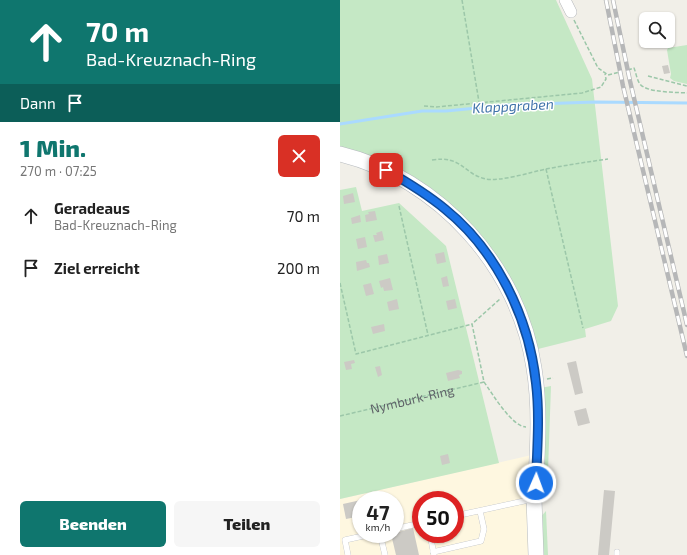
<!DOCTYPE html>
<html lang="de">
<head>
<meta charset="utf-8">
<style>
	body { margin:0; font-family:"Exo 2",sans-serif; background:#f6f6f6; color:#222; height:100vh; display:flex; flex-direction:column; font-size:15px; white-space:nowrap }
	* { box-sizing:border-box; margin:0 }
	p { font-size:13px; color:#767676 }
	.icon { flex:none; width:22px; height:22px; fill:none; stroke:currentColor; stroke-width:2; stroke-linecap:round; stroke-linejoin:round }
	.map { position:relative; flex:1; overflow:hidden }
	.side { display:flex; flex-direction:column; background:#fff; width:340px }
	.side>* { flex:none }
	.top-card { background:#0f766e; color:#fff; overflow:hidden }
	.tools { position:absolute; left:299px; top:12px; display:grid; gap:8px }
	.tools a { display:grid; place-items:center; width:36px; height:36px; border-radius:6px; background:#fff; box-shadow:0 1px 3px #0004; font-size:20px }
	.speed { position:absolute; left:12px; top:491px; display:flex; gap:8px; font-size:20px; font-weight:700; text-align:center }
	.speed>* { display:grid; place-content:center; width:52px; height:52px; border-radius:50%; background:#fff; box-shadow:0 1px 3px #0004; line-height:1 }
	.speed small { font-size:10px; font-weight:400 }
	.speed .limit { border:6px solid #d22; background:#fff; color:#111 }
	.pin { position:absolute; display:grid; place-items:center; width:34px; height:34px; color:#fff; margin:-17px; border-radius:8px; box-shadow:0 2px 6px #0006 }
	.me { position:absolute; width:44px; margin:-22px; rotate:2deg; stroke-linejoin:round; filter:drop-shadow(0 0 3px #0008) }
	.turn { display:flex; align-items:center; gap:14px; height:84px; padding:0 20px; font-size:18px }
	.turn .icon { width:52px; height:52px; stroke-width:2.5 }
	.turn b { display:block; font-size:28px; line-height:34px }
	.then { display:flex; align-items:center; height:38px; padding:0 20px; background:#0003; gap:8px; font-size:15px }
	.round { display:grid; place-items:center; flex:none; width:42px; height:42px; border-radius:6px; background:#f6f6f6 }
	.overview { display:flex; align-items:center; justify-content:space-between; height:68px; padding:0 20px }
	h1 { font-size:24px; font-weight:800; line-height:30px; color:#0f766e }
	.primary-button { display:flex; gap:8px; margin-top:auto; padding:8px 20px }
	.primary-button a { flex:1; height:46px; border-radius:6px; background:#0f766e; color:#fff; font-size:16px; font-weight:800; line-height:46px; text-align:center }
	.primary-button a+a { background:#f6f6f6; color:#222 }
	ul { padding:0; list-style:none }
	li { display:flex; align-items:center; gap:12px; height:52px; padding:0 20px }
	li div { flex:1 }
	li b { display:block; font-size:15px }
	li em { font-style:normal }
	main { display:flex; flex:1; min-height:0 }
	.map>svg:first-child { display:block }
	.commercial { fill:#fef7e0; fill-rule:evenodd }
	.green { fill:#c5e8c5 }
	.lines { fill:none; stroke-linecap:round; stroke-linejoin:round }
	.stream { stroke:#aadaff; stroke-width:3 }
	.building { fill:#cccac5 }
	.service-casing { stroke:#b5b8bc; stroke-width:6 }
	.minor-casing { stroke:#b5b8bc; stroke-width:12 }
	.secondary-casing { stroke:#b6babf; stroke-width:16 }
	.path { stroke:#9cc7a9; stroke-width:1.5; stroke-dasharray:4 2; stroke-linecap:butt }
	.service { stroke:#fff; stroke-width:5.5 }
	.minor { stroke:#fff; stroke-width:11 }
	.secondary { stroke:#fff; stroke-width:15 }
	.rail-casing { stroke:#b6b7b8; stroke-width:4.5 }
	.rail { stroke:#fff; stroke-width:3; stroke-dasharray:9; stroke-linecap:butt }
	.route-casing { stroke:#114b97; stroke-width:10 }
	.route { stroke:#1a73e8; stroke-width:7 }
	.labels { text-anchor:middle; stroke-width:3; stroke-linejoin:round; paint-order:stroke }
	.street-label { font-size:13px; fill:#5f6368; stroke:#fff }
	.water-label { font-size:14px; font-style:italic; fill:#4174aa; stroke:#fff }
</style>
</head>
<body>
<main>
<section class="side">
<div class="top-card">
<div class="turn"><svg class="icon" aria-label="ahead" viewBox="0 0 24 24"><path d="M12 20V5M6 11l6-6 6 6"/></svg><div><b>70 m</b>Bad-Kreuznach-Ring</div></div>
<div class="then">Dann<svg class="icon" aria-label="arrive" viewBox="0 0 24 24"><path d="M6 21V4h12l-3 4 3 4H6"/></svg></div>
</div>
<div class="overview"><div><h1>1 Min.</h1><p>270 m · 07:25</p></div><a class="round" style="background:#d93025;color:#fff"><svg class="icon" aria-label="close" viewBox="0 0 24 24"><path d="M6 6l12 12M18 6L6 18"/></svg></a></div>
<ul>
<li><svg class="icon" aria-label="ahead" viewBox="0 0 24 24"><path d="M12 20V5M6 11l6-6 6 6"/></svg><div><b>Geradeaus</b><p>Bad-Kreuznach-Ring</p></div><em>70 m</em></li>
<li><svg class="icon" aria-label="arrive" viewBox="0 0 24 24"><path d="M6 21V4h12l-3 4 3 4H6"/></svg><div><b>Ziel erreicht</b></div><em>200 m</em></li>
</ul>
<div class="primary-button"><a>Beenden</a><a>Teilen</a></div>
</section>
<div class="map">
<svg width="347" height="555" viewBox="0 0 347 555">
	<rect width="100%" height="100%" fill="#f1efe8"/>
	<!-- commercial -->
	<path class="commercial" d="M196 454V555H0V499ZM21 500H55V534H21ZM81 500H115V534H81Z"/>
	<!-- green -->
	<g class="green">
		<path d="M0 0H216L252 79 278 306 271 321 245 329 246 337 194 350 126 225 0 151Z"/>
		<path d="M347 45V84L334 81 330 78 331 74 327 50 328 48Z"/>
		<path d="M16 187 22 211 59 203 106 246 159 463 0 499V190Z"/>
		<path d="M211 386 207 499H198L200 388Z"/>
		<path d="M206 511 208 555H199L198 520Z"/>
	</g>
	<g class="lines">
		<!-- stream -->
		<path class="stream" d="M0 124 82 111H106L168 105 255 102 347 103"/>
	</g>
	<!-- building -->
	<g class="building">
		<path d="M321 12 322 19H312V13Z"/>
		<path d="M328 65 330 73 324 74 322 66Z"/>
		<path d="M13 193 15 202 4 204 3 196Z"/>
		<path d="M35 211 37 220 26 222 25 215 29 214 28 212Z"/>
		<path d="M20 215 21 222 12 224 11 218Z"/>
		<path d="M42 231 44 240 35 242 33 235H37L36 233Z"/>
		<path d="M25 237 27 247 18 249 16 239Z"/>
		<path d="M104 252 106 262 97 264 95 254Z"/>
		<path d="M47 254 49 263 39 265 38 256Z"/>
		<path d="M26 260 27 263H29L30 267 17 271 16 262Z"/>
		<path d="M107 276 109 286 103 287 101 278Z"/>
		<path d="M50 278 53 290 44 291 43 287 41 288 39 281Z"/>
		<path d="M31 283 34 294 26 296 23 285Z"/>
		<path d="M57 299 59 309 49 311 47 302Z"/>
		<path d="M115 299 117 308 108 310 106 301Z"/>
		<path d="M44 324 45 331 33 334 31 327Z"/>
		<path d="M14 360 15 363 11 364 12 369 6 370 4 362Z"/>
		<path d="M236 361 243 393 235 395 227 363Z"/>
		<path d="M40 366 42 375 38 377 35 367Z"/>
		<path d="M118 370 122 371V374L119 375 120 378 108 381 106 373Z"/>
		<path d="M246 408 250 423 238 426 234 411Z"/>
		<path d="M108 454 110 463 102 465 100 456Z"/>
		<path d="M264 490 275 491 269 555H258Z"/>
		<path d="M21 500V516L6 519 3 504Z"/>
		<path d="M73 528 79 555H56L51 534Z"/>
	</g>
	<g class="lines">
		<defs>
			<g id="service">
				<path d="M115 516 193 499"/>
				<path d="M55 529 81 523"/>
				<path d="M40 534 45 555"/>
				<path d="M90 534 94 555"/>
				<path d="M93 552 141 541 144 529 140 511"/>
				<path d="M8 555 5 540 32 534"/>
				<path d="M277 555V552"/>
			</g>
			<path id="minor" d="M225 0 231 12"/>
			<path id="secondary" d="M0 154C99 178 179 267 194 368 201 411 197 455 195 498L194 499 196 555"/>
		</defs>
		<!-- service casing -->
		<use href="#service" class="service-casing"/>
		<!-- minor casing -->
		<use href="#minor" class="minor-casing"/>
		<!-- secondary casing -->
		<use href="#secondary" class="secondary-casing"/>
		<!-- path -->
		<g class="path">
			<path d="M122 0 139 102"/>
			<path d="M234 20 258 68 268 75 280 72"/>
			<path d="M288 70 294 68C296 73 297 80 300 84 307 93 336 92 347 93"/>
			<path d="M308 76 347 86"/>
			<path d="M84 106 96 107 242 93 261 87 266 79 265 74"/>
			<path d="M92 160C122 155 123 174 146 179 159 182 192 172 206 169 227 165 247 162 268 159"/>
			<path d="M206 169 243 328"/>
			<path d="M59 206 88 335"/>
			<path d="M0 283 16 354 132 324"/>
			<path d="M207 379 213 378"/>
			<path d="M144 382C152 393 172 427 186 427"/>
			<path id="s1" d="M0 416 144 382 132 324 160 299"/>
		</g>
		<!-- service -->
		<use href="#service" class="service"/>
		<!-- minor -->
		<use href="#minor" class="minor"/>
		<!-- secondary -->
		<use href="#secondary" class="secondary"/>
		<defs>
			<g id="rail">
				<path d="M266 0 283 86 347 356"/>
				<path d="M273 0 290 81 347 325"/>
			</g>
		</defs>
		<!-- rail casing -->
		<use href="#rail" class="rail-casing"/>
		<!-- rail -->
		<use href="#rail" class="rail"/>
	</g>
	<g class="lines">
		<defs>
			<path id="route" d="M46 170C67 182 87 194 105 209 156 250 189 317 196 383 200 416 197 450 196 483"/>
		</defs>
		<!-- route casing -->
		<use href="#route" class="route-casing"/>
		<!-- route -->
		<use href="#route" class="route"/>
	</g>
	<g class="labels">
		<!-- street labels -->
		<g class="street-label">
			<text dy="5" stroke="none"><textPath href="#s1" startOffset="74">Nymburk-Ring</textPath></text>
		</g>
		<!-- water labels -->
		<g class="water-label">
			<text transform="translate(173 106) rotate(-3)" y="5">Klappgraben</text>
		</g>
	</g>
</svg>
<div class="tools">
<a><svg class="icon" aria-label="search" viewBox="0 0 24 24"><circle cx="10" cy="10" r="6"/><path d="M15 15l6 6"/></svg></a>
</div>
<div class="speed"><div>47<small>km/h</small></div><div class="limit">50</div></div>
<div class="pin" style="left:46px;top:170px;background:#d93025"><svg class="icon" aria-label="arrive" viewBox="0 0 24 24"><path d="M6 21V4h12l-3 4 3 4H6"/></svg></div>
<svg class="me" style="left:196px;top:483px" viewBox="-20 -20 40 40"><circle r="17" fill="#1a73e8" stroke="#fff" stroke-width="3"/><path d="M0-11L8 9 0 5-8 9z" fill="#fff"/></svg>
</div>
</main>
</body>
</html>
